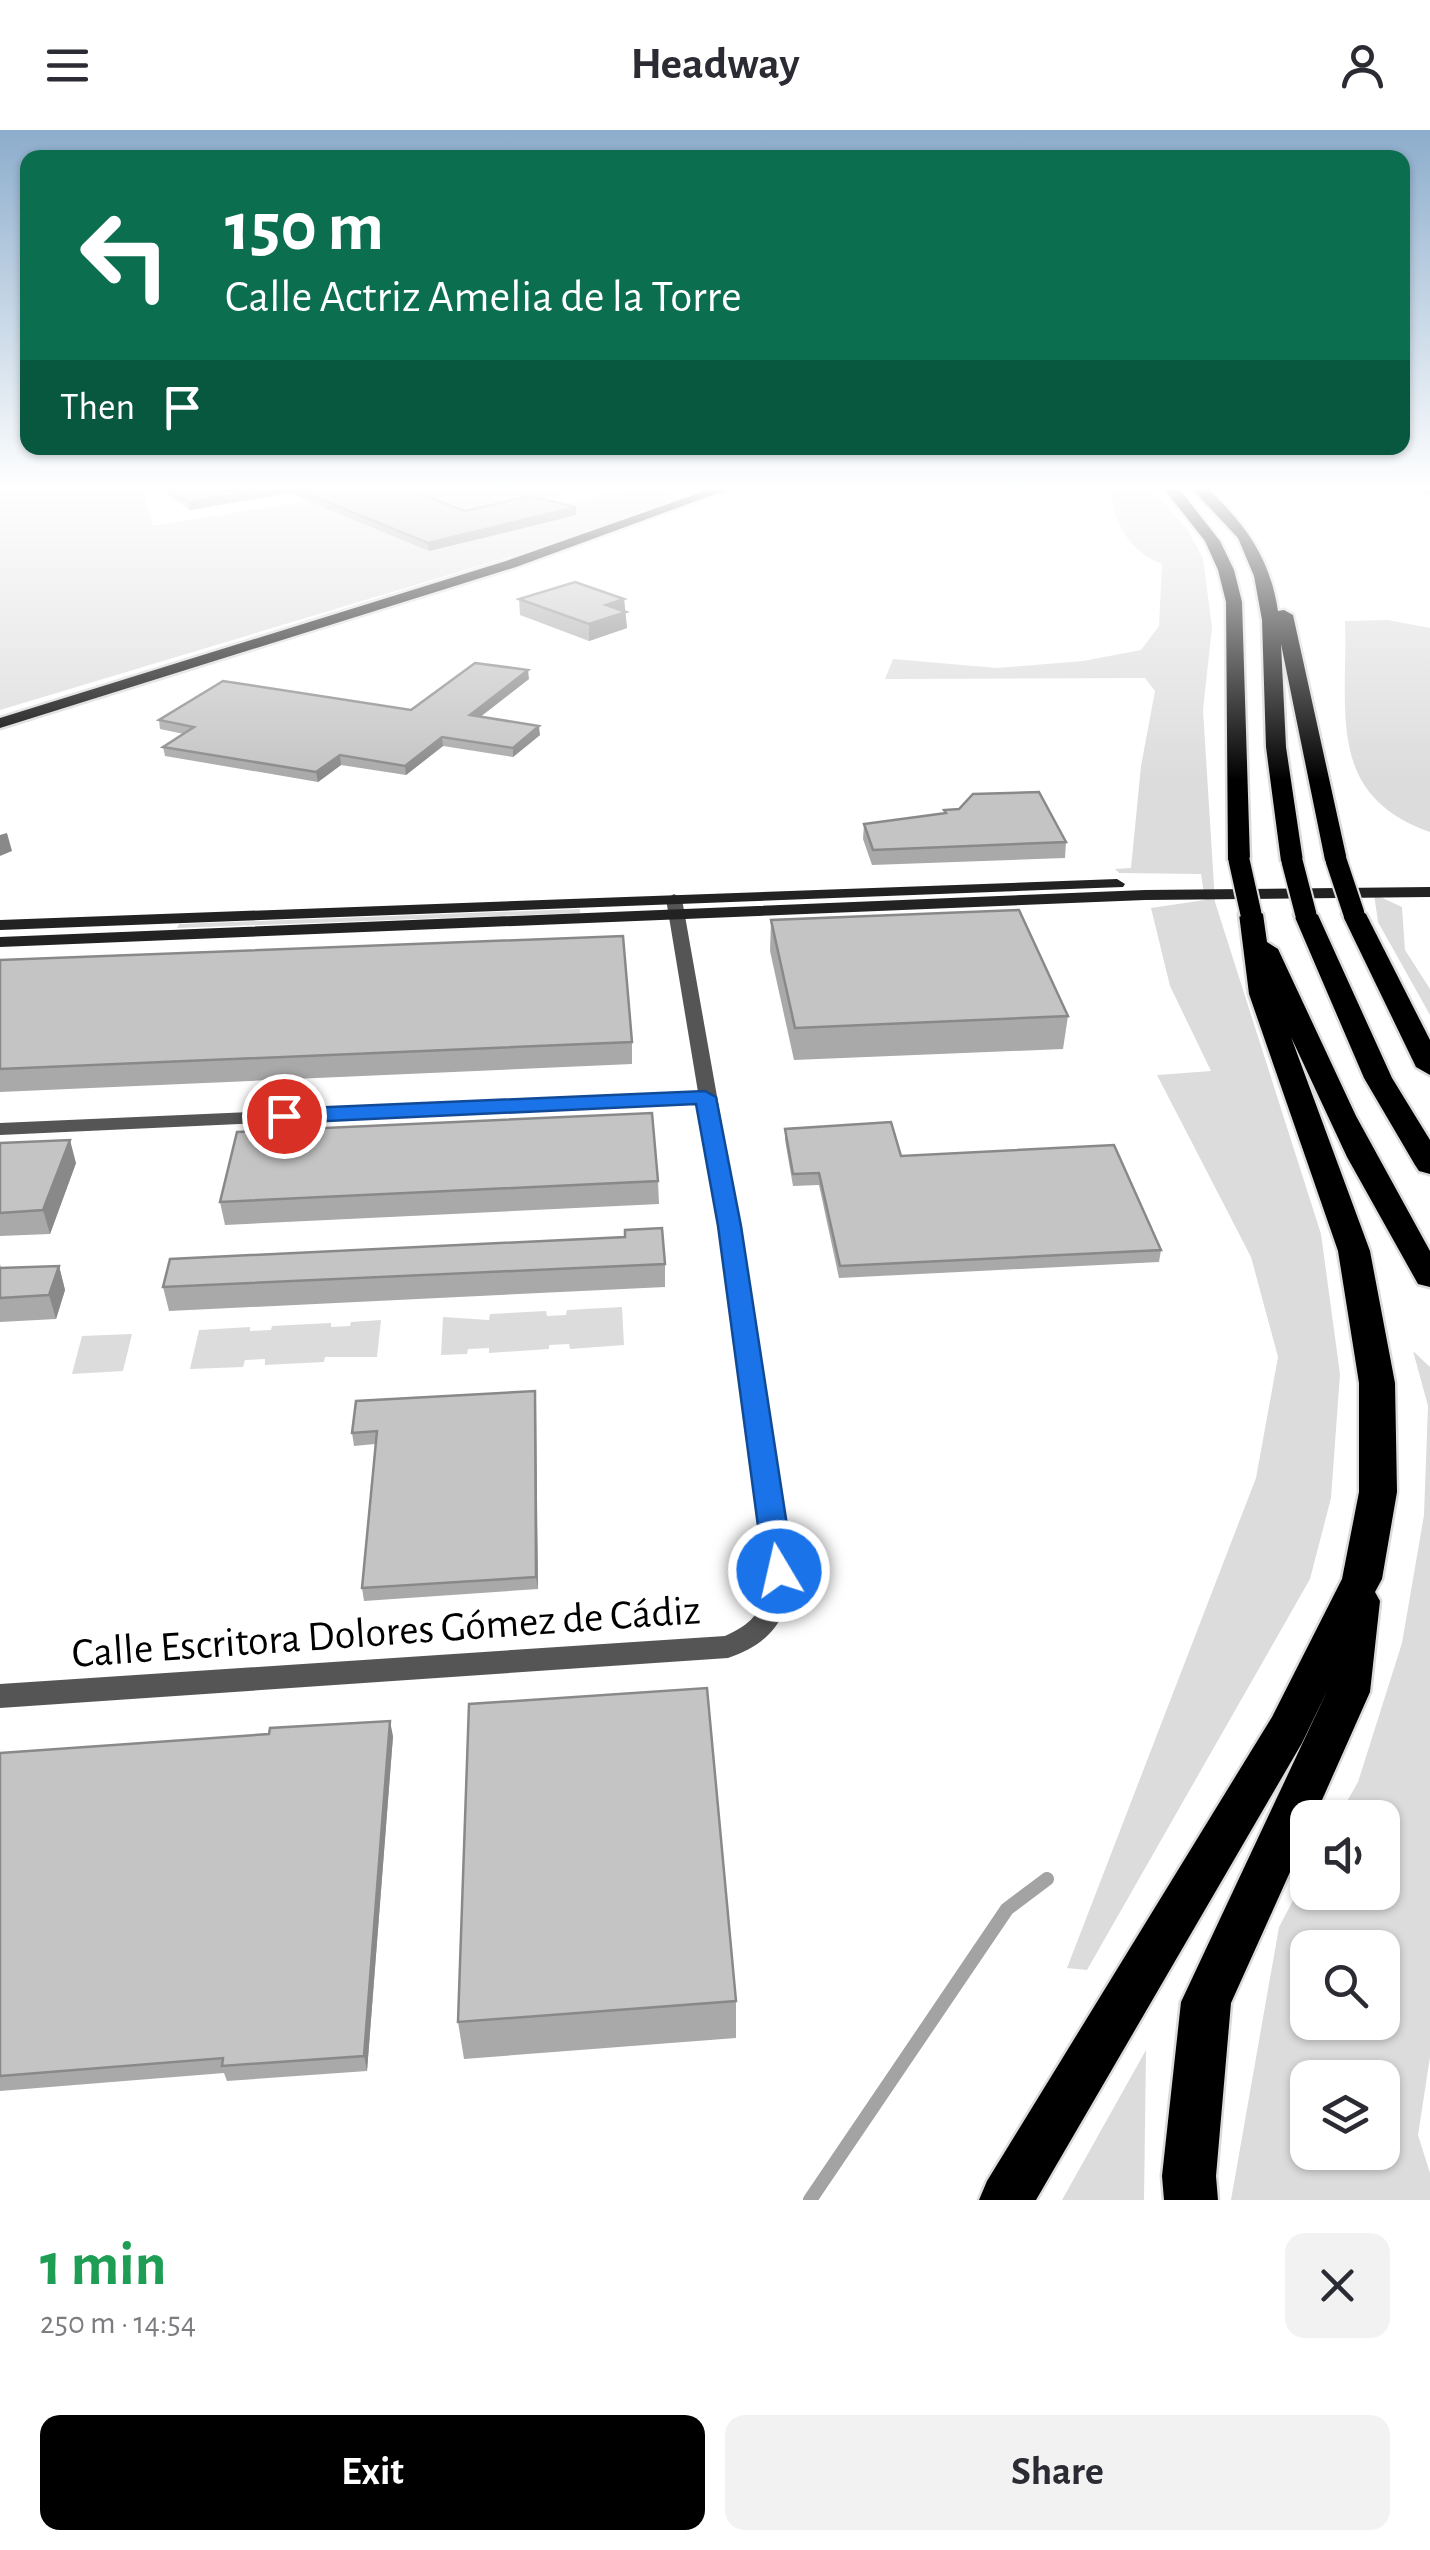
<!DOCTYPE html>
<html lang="en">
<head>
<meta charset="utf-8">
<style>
	body { margin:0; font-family:"Alegreya Sans",sans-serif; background:#f2f2f3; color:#2b2b33; height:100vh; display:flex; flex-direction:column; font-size:38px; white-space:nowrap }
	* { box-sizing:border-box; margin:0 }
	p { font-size:32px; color:#7c7c81 }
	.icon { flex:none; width:55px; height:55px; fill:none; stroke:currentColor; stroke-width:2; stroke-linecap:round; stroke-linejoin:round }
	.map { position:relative; height:2070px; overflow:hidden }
	.side { display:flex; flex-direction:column; background:#fff; flex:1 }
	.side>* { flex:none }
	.hud { position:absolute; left:20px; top:20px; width:1390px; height:305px; border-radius:20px; box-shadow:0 2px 8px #0004; background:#0b6e4f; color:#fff; overflow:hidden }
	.controls { position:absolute; left:1290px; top:1670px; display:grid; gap:20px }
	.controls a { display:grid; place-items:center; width:110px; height:110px; border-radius:20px; background:#fff; box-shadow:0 2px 8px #0004; font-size:50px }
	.pin { position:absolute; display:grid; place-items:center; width:85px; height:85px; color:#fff; margin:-42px; border:5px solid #fff; border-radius:50%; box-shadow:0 2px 10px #0007 }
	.me { position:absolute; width:110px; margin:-55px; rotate:351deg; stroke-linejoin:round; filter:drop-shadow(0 0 8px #0008) }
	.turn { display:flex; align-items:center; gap:35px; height:210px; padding:0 40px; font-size:45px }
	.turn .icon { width:130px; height:130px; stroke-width:2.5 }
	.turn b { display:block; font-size:70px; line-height:85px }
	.then { display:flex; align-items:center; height:95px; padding:0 40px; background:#0003; gap:20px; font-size:38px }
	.round { display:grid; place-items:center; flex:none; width:105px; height:105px; border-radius:20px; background:#f2f2f3 }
	.overview { display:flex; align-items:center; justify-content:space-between; height:170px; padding:0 40px }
	h1 { font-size:60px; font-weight:700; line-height:75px; color:#1e9e55 }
	.button { display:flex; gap:20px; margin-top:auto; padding:20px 40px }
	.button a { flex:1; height:115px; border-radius:20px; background:#000; color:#fff; font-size:40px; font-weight:700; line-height:115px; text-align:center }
	.button a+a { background:#f2f2f3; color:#2b2b33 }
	header { display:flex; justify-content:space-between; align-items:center; height:130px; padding:0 40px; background:#fff; font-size:45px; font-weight:700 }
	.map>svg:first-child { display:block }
	.green { fill:#dcdcdc; fill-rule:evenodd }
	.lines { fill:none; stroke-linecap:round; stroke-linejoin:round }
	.stream-far1 { stroke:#a3a3a3; stroke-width:5 }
	.stream { stroke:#a3a3a3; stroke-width:14 }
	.primary-casing { stroke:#dbdbdb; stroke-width:5 }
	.highway-casing { stroke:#dbdbdb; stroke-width:5 }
	.street { fill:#555; fill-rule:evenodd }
	.secondary { fill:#222; fill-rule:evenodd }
	.primary { fill:#000; fill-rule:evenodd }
	.highway { fill:#000; fill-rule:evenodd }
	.highway-bridge-casing { stroke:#dbdbdb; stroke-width:25; stroke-linecap:butt }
	.highway-bridge { stroke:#000; stroke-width:21 }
	.wall { fill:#a9a9a9 }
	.shaded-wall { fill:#898989 }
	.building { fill:#c4c4c4; stroke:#898989; stroke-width:2.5 }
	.route { fill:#1a73e8; stroke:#114b97; stroke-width:2.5 }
	.labels { text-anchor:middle; stroke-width:8; stroke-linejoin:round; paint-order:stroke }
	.near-street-label { font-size:42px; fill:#000; stroke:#fff }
</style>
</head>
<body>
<header><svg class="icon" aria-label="menu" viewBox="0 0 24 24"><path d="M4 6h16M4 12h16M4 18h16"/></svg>Headway<svg class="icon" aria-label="person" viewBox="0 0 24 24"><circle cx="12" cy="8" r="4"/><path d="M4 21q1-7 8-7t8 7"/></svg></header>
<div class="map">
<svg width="1430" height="2070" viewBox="0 0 1430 2070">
	<rect width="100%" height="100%" fill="#fff"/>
	<!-- green -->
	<g class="green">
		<path d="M0 360H143L153 395H160L375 360H586L466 389 331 379 429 421 576 381 565 376 549 378C581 370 650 346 678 368L591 402 0 580Z"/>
		<path d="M1112 360H1152L1187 399 1203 428 1212 497 1203 580 1215 772 1321 1104 1340 1244 1331 1368 1310 1449 1087 1840 1067 1838 1256 1348 1278 1227 1251 1127 1157 945 1211 941 1170 856 1151 778 1205 770 1201 744 1119 743 1115 739 1131 738 1141 636 1155 561 1145 548 885 549 893 529 997 538 1083 531 1141 520 1159 496 1162 434C1131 422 1112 393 1112 360Z"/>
		<path d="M1388 490 1430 498V702C1325 665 1348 582 1345 491Z"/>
		<path d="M1374 764 1402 777 1405 820 1430 859V885L1378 792Z"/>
		<path d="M580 779V783L177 798 179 794Z"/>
		<path d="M622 1177 624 1215 570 1219 569 1214 549 1215V1219L489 1223V1218L468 1219 467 1224 441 1225 443 1187 489 1190 490 1184 546 1181 547 1186 566 1185 567 1180Z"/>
		<path d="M381 1190 377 1227H325L324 1232 265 1235V1229L245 1230 243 1237 190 1239 199 1200 250 1197V1201L271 1200 272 1196 331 1193V1197L350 1196 351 1192Z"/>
		<path d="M132 1204 123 1241 72 1244 82 1206Z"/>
		<path d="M1413 1221 1430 1237V1927L1418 2005 1430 2043V2070H1231L1279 1797 1307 1744 1308 1762H1382V1688L1338 1687 1358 1652 1402 1513 1424 1385 1428 1276ZM1308 1818H1382V1892H1308ZM1308 1948H1382V2022H1308Z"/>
		<path d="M1146 1920 1144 2070H1062Z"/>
	</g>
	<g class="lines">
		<!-- stream-far1 -->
		<path class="stream-far1" d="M1421 360 1430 363"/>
		<!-- stream -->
		<path class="stream" d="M810 2070 1007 1779 1047 1749"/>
		<defs>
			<path id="primary" d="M708 360H726L516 437 0 598V588L506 431Z"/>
			<g id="highway">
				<path d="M1165 360H1180L1220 411 1234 440 1242 472 1250 730 1239 737 1228 730 1226 472 1218 440 1205 411Z"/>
				<path d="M1193 360H1209C1247 396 1270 429 1278 481L1284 480 1293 485 1347 730 1344 735H1328L1325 730 1281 514 1286 617 1303 731 1292 738 1281 731 1266 617 1262 490 1254 446 1238 408Z"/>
				<path d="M1251 777 1263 784 1267 812 1278 819 1356 986 1430 1121V1157L1418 1154 1347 1027 1291 907 1370 1121 1395 1253 1397 1362 1382 1449 1375 1462 1380 1471 1370 1562 1314 1688H1308V1702L1231 1873 1216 2046 1218 2070H1164L1162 2046 1181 1872 1328 1559 1302 1613 1036 2070H979L987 2051 1272 1587 1342 1449 1359 1362V1253L1338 1121 1249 864 1239 784Z"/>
				<path d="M1354 777 1366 784 1430 910V945L1416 937 1342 784Z"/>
				<path d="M1306 778 1318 785 1392 948 1430 1010V1044L1419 1041 1415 1035 1364 948 1294 785Z"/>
			</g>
		</defs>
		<!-- primary casing -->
		<use href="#primary" class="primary-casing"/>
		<!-- highway casing -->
		<use href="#highway" class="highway-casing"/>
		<!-- street -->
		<path class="street" d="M674 764 682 769 740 1096 792 1441C790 1487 772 1513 728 1528L0 1578V1554L725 1506C759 1491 764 1477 766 1441L720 1096 699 973 0 1005V993L698 962 666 769Z"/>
		<!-- secondary -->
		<g class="secondary">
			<path d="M1117 749 1125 754 1123 757 0 800V790Z"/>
			<path d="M1430 757V767L1145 770 0 817V807L1145 760Z"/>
		</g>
		<!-- primary -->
		<use href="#primary" class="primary"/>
		<!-- highway -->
		<use href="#highway" class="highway"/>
		<defs>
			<g id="highway-bridge">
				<path d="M1239 730 1251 784"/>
				<path d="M1336 730 1354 784"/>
				<path d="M1292 731 1306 785"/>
			</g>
		</defs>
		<!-- highway-bridge casing -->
		<use href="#highway-bridge" class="highway-bridge-casing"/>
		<!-- highway-bridge -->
		<use href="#highway-bridge" class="highway-bridge"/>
	</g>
	<!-- wall -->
	<g class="wall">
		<path d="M161 360H409L465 381 576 385 429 421 289 363 190 380Z"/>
		<path d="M519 469H624L627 498 589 511 520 485Z"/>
		<path d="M529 549 480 587 540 605 513 627 443 616 406 645 341 635 318 652 165 626 163 617 184 604 160 599 159 590 411 580Z"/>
		<path d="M944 680 1066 712 1065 728 872 735 863 709 864 694 944 683Z"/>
		<path d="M771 790 1068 886 1063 919 794 930 770 821Z"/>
		<path d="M0 830 632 912V934L0 962Z"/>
		<path d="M785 999 901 1026 1161 1120 1159 1132 839 1148 819 1055 793 1056 785 1010Z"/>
		<path d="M0 1013 76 1033 50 1104 0 1106Z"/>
		<path d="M658 1051 659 1074 225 1095 220 1072Z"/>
		<path d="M0 1134 1 1138 59 1136 65 1160 56 1189 0 1192Z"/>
		<path d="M665 1134V1157L169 1181 163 1157Z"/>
		<path d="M535 1261 538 1459 364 1471 362 1458 375 1314 354 1316 352 1303Z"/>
		<path d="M393 1606 367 1941 227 1951 224 1943 0 1961V1623Z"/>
		<path d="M736 1871V1908L464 1929 458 1892Z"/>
	</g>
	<!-- shaded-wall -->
	<g class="shaded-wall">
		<path d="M262 360H288L289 363 190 380 189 372Z"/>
		<path d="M576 377V385L429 421 428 413Z"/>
		<path d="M624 469 627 498 589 511V494L606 475Z"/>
		<path d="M528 540 529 549 471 594 470 585Z"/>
		<path d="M539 596 540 605 513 627V618Z"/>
		<path d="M442 607 443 616 406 645 405 636Z"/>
		<path d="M340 625 341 635 318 652 316 642Z"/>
		<path d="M7 703 12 721 0 726V705Z"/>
		<path d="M70 1010 76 1033 50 1104 43 1080Z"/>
		<path d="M59 1136 65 1160 56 1189 49 1165Z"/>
		<path d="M535 1261 536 1273 538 1459 536 1447Z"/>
		<path d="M390 1591 393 1606 367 1941 364 1926Z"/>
	</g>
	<!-- building -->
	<g class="building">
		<path d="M170 360H262L189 372Z"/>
		<path d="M298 360H409L465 381 530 366 576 377 428 413Z"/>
		<path d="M575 452 624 469 606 475 626 482 589 494 519 469Z"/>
		<path d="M475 533 528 540 470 585 539 596 513 618 442 607 405 636 340 625 316 642 163 617 194 597 159 590 223 551 411 580Z"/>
		<path d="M1039 662 1066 712 873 720 864 694 946 683 944 680 959 679 973 664Z"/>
		<path d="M1019 780 1068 886 795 898 771 790Z"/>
		<path d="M623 806 632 912 0 939V830Z"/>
		<path d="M652 983 658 1051 220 1072 237 1002Z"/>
		<path d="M891 992 901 1026 1114 1015 1161 1120 840 1136 819 1043 793 1044 785 999Z"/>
		<path d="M70 1010 43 1080 0 1083V1013Z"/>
		<path d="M662 1098 665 1134 163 1157 170 1129 625 1107V1100Z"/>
		<path d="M59 1136 49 1165 0 1168V1138Z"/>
		<path d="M535 1261 536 1447 362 1458 377 1301 352 1303 356 1271Z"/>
		<path d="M707 1558 736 1871 458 1892 469 1574Z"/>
		<path d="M390 1591 364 1926 222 1936 223 1928 0 1946V1623L269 1604 270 1598Z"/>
	</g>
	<!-- sky -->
	<linearGradient id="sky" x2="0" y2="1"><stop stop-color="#8cadcc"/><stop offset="0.55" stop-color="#fff"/><stop offset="1" stop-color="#fff" stop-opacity="0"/></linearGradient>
	<rect width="1430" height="650" fill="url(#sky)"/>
	<!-- route -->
	<path class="route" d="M705 961 716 967 741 1096 794 1441 790 1449 779 1453 768 1449 764 1441 718 1096 696 974 284 993 273 986 284 979Z"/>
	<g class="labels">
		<!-- near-street labels -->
		<g class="near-street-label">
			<text transform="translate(386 1500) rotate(-4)" y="15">Calle Escritora Dolores Gómez de Cádiz</text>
		</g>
	</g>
</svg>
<div class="controls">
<a><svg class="icon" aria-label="sound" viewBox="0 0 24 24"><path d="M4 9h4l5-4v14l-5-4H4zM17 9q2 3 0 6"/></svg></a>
<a><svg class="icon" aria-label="search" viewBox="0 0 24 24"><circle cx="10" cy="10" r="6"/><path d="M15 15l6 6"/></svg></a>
<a><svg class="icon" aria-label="layers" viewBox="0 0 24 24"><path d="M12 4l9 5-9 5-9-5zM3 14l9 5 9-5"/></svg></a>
</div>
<div class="pin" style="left:284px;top:986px;background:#d93025"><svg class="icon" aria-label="arrive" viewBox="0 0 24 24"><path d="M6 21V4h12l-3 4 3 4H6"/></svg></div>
<svg class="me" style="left:779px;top:1441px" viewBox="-20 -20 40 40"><circle r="17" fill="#1a73e8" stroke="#fff" stroke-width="3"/><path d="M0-11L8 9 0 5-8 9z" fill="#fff"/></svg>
<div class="hud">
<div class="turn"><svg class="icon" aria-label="left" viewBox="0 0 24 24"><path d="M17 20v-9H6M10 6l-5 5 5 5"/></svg><div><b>150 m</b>Calle Actriz Amelia de la Torre</div></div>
<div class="then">Then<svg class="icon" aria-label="arrive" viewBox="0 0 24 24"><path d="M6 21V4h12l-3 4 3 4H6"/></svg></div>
</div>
</div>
<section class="side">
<div class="overview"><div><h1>1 min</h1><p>250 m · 14:54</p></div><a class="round"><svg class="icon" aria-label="close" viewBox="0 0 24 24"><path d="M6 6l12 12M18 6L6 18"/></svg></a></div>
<div class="button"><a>Exit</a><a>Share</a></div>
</section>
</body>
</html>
